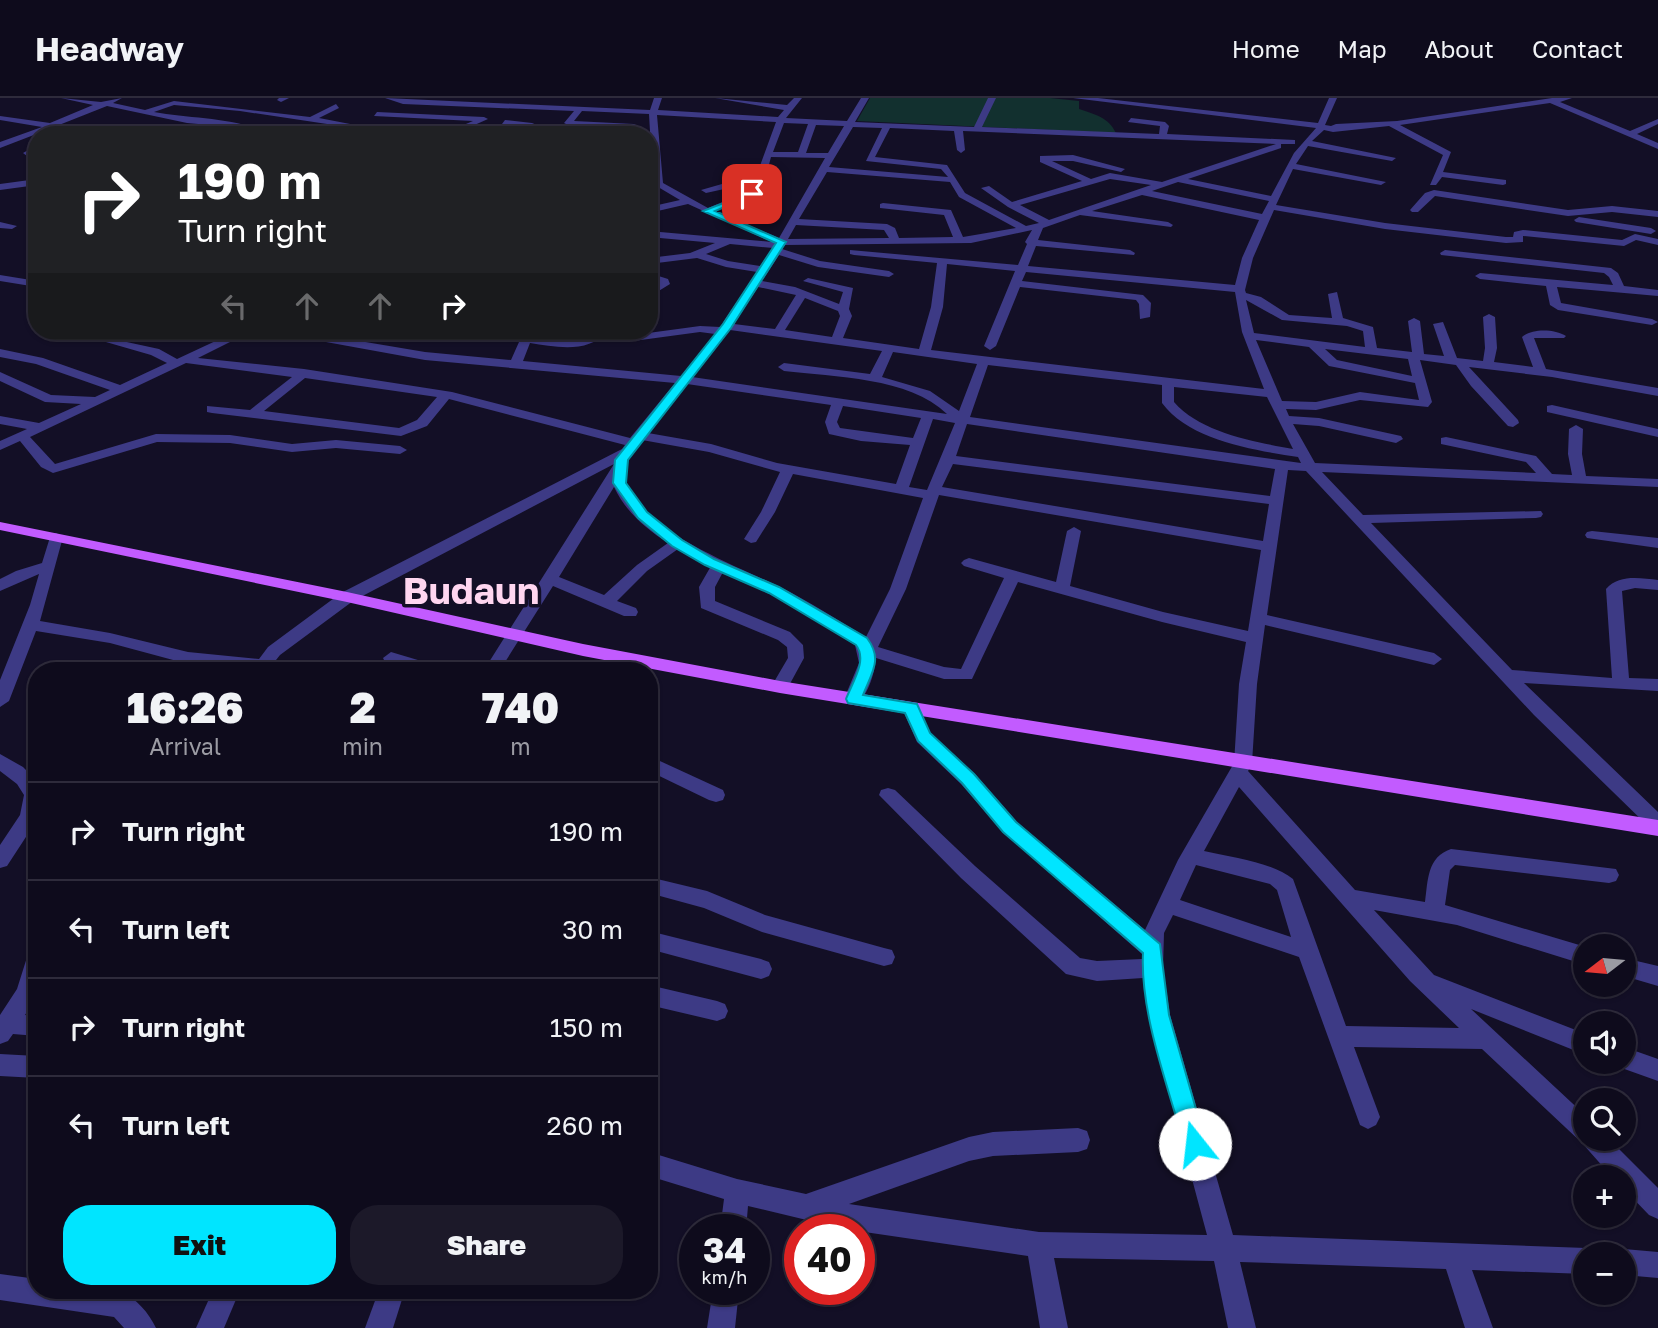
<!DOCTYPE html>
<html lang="en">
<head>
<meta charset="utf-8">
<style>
	body { margin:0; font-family:"Golos Text",sans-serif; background:#1c1929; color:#f1f3f6; height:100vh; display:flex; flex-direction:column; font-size:26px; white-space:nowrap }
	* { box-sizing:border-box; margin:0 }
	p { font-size:23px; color:#9b9ba3 }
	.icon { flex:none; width:38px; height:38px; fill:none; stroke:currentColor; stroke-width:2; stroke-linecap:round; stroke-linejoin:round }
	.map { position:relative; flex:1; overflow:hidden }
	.panel { position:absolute; left:28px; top:564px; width:630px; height:637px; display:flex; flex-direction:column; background:#0e0b1c; border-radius:28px; box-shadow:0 2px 5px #0004,0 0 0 2px #2e2b3b }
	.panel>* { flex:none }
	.guide { position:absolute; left:28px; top:28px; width:630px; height:214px; border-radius:28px; box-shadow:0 2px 5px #0004,0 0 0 2px #2e2b3b; background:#202124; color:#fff; overflow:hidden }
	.needle { width:46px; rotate:254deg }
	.controls { position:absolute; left:1573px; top:836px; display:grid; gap:14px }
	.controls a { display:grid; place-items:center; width:63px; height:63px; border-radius:50%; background:#0e0b1c; box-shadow:0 2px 5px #0004,0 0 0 2px #2e2b3b; font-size:35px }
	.speed { position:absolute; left:679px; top:1116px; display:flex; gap:14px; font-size:35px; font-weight:700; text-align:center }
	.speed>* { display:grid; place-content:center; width:91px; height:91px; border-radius:50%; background:#0e0b1c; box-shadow:0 2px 5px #0004,0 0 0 2px #2e2b3b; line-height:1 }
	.speed small { font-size:18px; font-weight:400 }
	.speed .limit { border:10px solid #d22; background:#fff; color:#111 }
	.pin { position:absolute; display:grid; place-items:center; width:60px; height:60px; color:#fff; margin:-30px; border-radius:14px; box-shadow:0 4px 10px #0006 }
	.me { position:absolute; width:77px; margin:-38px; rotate:344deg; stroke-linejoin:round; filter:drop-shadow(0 0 5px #0008) }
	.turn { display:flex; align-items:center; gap:24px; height:147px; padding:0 35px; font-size:32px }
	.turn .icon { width:91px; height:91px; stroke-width:2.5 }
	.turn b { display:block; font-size:49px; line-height:60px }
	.lanes { display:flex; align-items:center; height:66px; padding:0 35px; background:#0003; justify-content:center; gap:35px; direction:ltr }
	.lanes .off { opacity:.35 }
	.eta { display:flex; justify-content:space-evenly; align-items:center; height:119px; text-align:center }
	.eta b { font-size:42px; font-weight:800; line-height:49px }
	.cta { display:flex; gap:14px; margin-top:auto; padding:14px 35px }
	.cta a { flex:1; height:80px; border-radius:28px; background:#00e5ff; color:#111; font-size:28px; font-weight:800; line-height:80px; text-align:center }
	.cta a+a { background:#1c1929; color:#f1f3f6 }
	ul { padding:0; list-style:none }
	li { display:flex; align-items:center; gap:21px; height:98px; padding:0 35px; border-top:2px solid #2e2b3b }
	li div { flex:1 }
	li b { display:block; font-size:26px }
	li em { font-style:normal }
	header { display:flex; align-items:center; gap:42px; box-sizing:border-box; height:98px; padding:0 35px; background:#0e0b1c; border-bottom:2px solid #2e2b3b }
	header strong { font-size:33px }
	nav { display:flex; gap:38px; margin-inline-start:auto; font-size:24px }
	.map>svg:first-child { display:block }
	.green { fill:#12302f }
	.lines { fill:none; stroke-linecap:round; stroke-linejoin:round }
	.minor { fill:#3d3a85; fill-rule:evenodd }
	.major { fill:#c25bff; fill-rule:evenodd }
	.route { fill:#00e5ff; stroke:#0095a6; stroke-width:2 }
	.labels { text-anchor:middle; stroke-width:7; stroke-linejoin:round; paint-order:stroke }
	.town-label { font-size:37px; font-weight:bold; fill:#ffd6f0; stroke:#130f26 }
</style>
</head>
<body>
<header>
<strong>Headway</strong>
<nav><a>Home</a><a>Map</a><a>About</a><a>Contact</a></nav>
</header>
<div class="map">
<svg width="1658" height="1230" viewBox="0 0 1658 1230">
	<rect width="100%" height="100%" fill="#130f26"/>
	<!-- green -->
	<path class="green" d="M870 0H1050L1079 3V11C1096 17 1108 19 1116 35L857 23Z"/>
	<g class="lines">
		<!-- minor -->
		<g class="minor">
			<path d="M61 0 101 4 122 0 113 5 145 12 174 3 310 19 336 6 339 10 319 20 371 30 367 32 240 13 174 7 154 14C191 21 239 19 271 37H257L232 29 187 25 107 8 59 27 84 37H71L52 30 0 50V44L42 29 0 22V18L50 25 93 7Z"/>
			<path d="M279 0H289L281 4 277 2Z"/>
			<path d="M385 0 650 12 654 0H662L658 12 778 19 784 12 715 0 787 7 794 0H802L786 20 847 23 861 0H869L855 24 974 29 988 0H996L982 29 1159 36 1160 28 1128 24 1131 20 1165 24 1169 28 1167 36 1295 42V46H1281V50L1188 81 1271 98 1294 55 1316 30 1073 0H1098L1318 25 1329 0H1337L1325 27 1331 28 1336 26 1397 23 1552 0H1572L1560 4 1630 33 1658 21V26L1637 36 1658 45V51L1550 5 1400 27 1451 54 1443 74 1506 82V86L1503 87 1442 79 1436 87H1430L1443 57 1389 28 1333 34 1324 32 1312 43 1396 60 1392 63 1308 48 1296 66 1386 84 1381 87 1293 71 1276 107 1385 125 1506 139H1513L1514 134 1523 132 1622 142 1635 136 1658 141V147L1636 142 1624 148 1523 138V144L1506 145 1385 131 1274 112 1253 160 1245 192 1246 195 1261 199 1289 217 1332 220 1328 196 1337 194 1343 220 1373 229 1377 250 1412 254 1408 223 1414 220 1420 223 1424 256 1444 258 1433 226 1443 224 1457 260 1483 263 1485 250 1483 219 1489 216 1495 219 1497 250 1494 264 1533 269 1522 239C1532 230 1555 231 1566 238L1564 240H1534L1546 271 1658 290V298L1552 279 1469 269 1518 322 1519 325 1513 329 1508 328 1471 288 1456 267 1420 262 1432 304 1428 309 1360 302 1316 312 1286 311 1289 318 1319 320 1401 338 1403 341 1396 345 1319 328 1293 326 1315 365 1536 375 1526 364 1441 346V340L1446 339 1536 358 1552 376 1572 377 1568 356 1569 331 1576 327 1583 331 1582 356 1586 378 1658 381V389L1322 374 1363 417 1541 413 1543 416 1541 419 1536 420 1371 425 1512 572 1612 580 1606 491C1619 476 1640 480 1658 482V492L1635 490 1622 493 1629 580 1658 581V593L1524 585 1658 714V734L1651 731 1534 617 1306 373 1288 372 1267 517 1434 555 1442 561 1434 567 1265 527 1257 586 1252 665 1248 673 1355 792 1425 804C1428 782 1427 759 1451 751L1616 771 1619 777 1616 783 1609 785 1455 767 1450 772 1445 807 1586 849V867L1457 827 1374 812 1434 877 1586 936V957L1471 911 1586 1018V1041H1609L1658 1090V1121L1649 1117 1624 1091V1080H1613L1582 1045 1482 951 1354 949 1380 1019 1376 1027 1368 1031 1360 1027 1299 859 1173 817 1164 835 1163 870 1170 917 1233 1137 1586 1150 1596 1157H1586V1176L1472 1172 1493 1230H1465L1446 1171 1240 1164 1256 1230H1228L1214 1163 1054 1160 1068 1230H1040L1028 1158 844 1131 748 1108 746 1132H720L724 1101 649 1078V1054L737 1081 806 1096 969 1039 993 1034 1078 1030 1087 1033 1090 1042 1087 1051 1078 1054 993 1058 969 1063 849 1106 1039 1134 1207 1137 1148 917 1143 880 1097 883 1066 876 961 780 879 697 881 692 888 690 895 692 975 768 1080 860 1097 863 1142 861V856L1003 734 961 686 917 644 902 610 905 606H917L930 635 975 676 1017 724 1145 832 1178 762 1234 665 1239 586 1246 544 1162 524 1018 484 972 581H944L876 560C875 574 867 603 853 607L844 601 859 565 855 547 780 501 723 474 715 489V503L790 534 803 547 804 560 786 593H774L771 589 788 560 787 549 778 542 701 510 699 489 711 468 678 451 647 473 617 503 636 510 638 514 636 518H624L553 488 500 572H484L614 366 353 503 280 557 268 572 188 566 110 545 36 533 9 603 0 609V582L30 507 39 476 0 493V481L16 473 42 465 51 436 56 435 63 439 40 523 110 535 188 554 259 561 268 549 341 495 622 351 625 347 449 301 427 328 401 338 212 315 207 314V308L250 312 292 279 186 265 30 339 55 366 156 336 230 337 292 346 336 342 400 348 407 352 400 356 336 350 292 354 230 345 157 344 53 375 41 369 20 343 0 352V343L27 331 0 326V318L39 325 81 306 45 304 0 283V274L51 297 95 299 110 292 36 266 0 259V251L43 260 120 287 167 265 151 257 99 242V238L159 251 177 261 237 233H252L198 260 304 271 452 294 630 340 675 285 425 262 282 236 276 233H300L425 254 511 262 519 244 503 240 497 233C519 233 541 242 564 242 580 243 591 233 607 233 589 256 556 249 530 245L523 263 681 278 715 236 700 234 626 244 620 241 626 238 700 228 720 229 757 174 726 169 697 160 649 166V160L690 155 715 145 649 139V133L772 144 688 106 649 115V109L680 102 653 86 649 16 582 13 574 23 634 26 638 28 634 30 568 27 564 25 574 13 403 6ZM657 17 776 24 757 76 701 92 706 95 747 86 749 93 708 110 663 85ZM784 25 808 26 798 54H773ZM816 27 844 28 828 55H806ZM853 29 882 30 866 63 941 71 948 79 829 69ZM890 30 954 33 957 52 961 55 965 52 963 33 1276 46 1162 84 1110 75 1091 81 1052 63H1073L1121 74 1125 71 1073 57 1040 58V64L1082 83 1012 104 989 88 981 90 1008 109 1039 125 1026 128 965 95 947 67 875 59ZM771 59 825 60 779 140 715 113 757 96 756 84 766 78ZM827 74 950 84 959 99 1016 130 963 139 951 112 883 105 880 106V110L944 117 953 139 899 140 895 130 887 126 799 121ZM1110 81 1151 87 1049 122 1020 107ZM1178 84 1269 103 1262 116 1152 93ZM1142 97 1259 122 1242 160 1235 187 1028 168 1036 148 1134 157 1135 155 1130 152 1038 142 1043 130 1080 117 1171 129 1173 127 1168 124 1092 113ZM796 127 884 132 889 140 788 141ZM1032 132 1025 144 1027 146 1018 167 850 152V156L854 157 937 165 931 209 919 251 843 240 852 218 849 211 853 190 808 180 803 183 843 194 839 206 795 189 762 183 779 157 818 169 889 179 894 176 889 173 820 163 782 151 785 147 971 145ZM730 146 773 150 760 168 728 163 706 156ZM947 166 1015 173 984 248 990 252 996 248 1020 189 1136 202 1139 206 1140 221 1150 219 1151 205 1143 197 1022 183 1026 174 1235 194 1242 234 1264 291 931 252 943 209ZM758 189 796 197 775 231 734 226ZM805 200 838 213 840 218 832 239 785 232ZM1246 202 1282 222 1347 228 1363 233 1365 249 1254 235ZM730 232 882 253 870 276 784 265 778 269 784 273C834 279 909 279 947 316L692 279ZM1256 242 1309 249 1329 268 1415 285 1419 302 1360 294 1316 304 1282 303ZM1325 251 1408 261 1412 278 1337 262ZM893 254 977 266 959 313 930 293 882 279ZM988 267 1162 287V305C1190 343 1254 352 1298 359L1301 365 970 319ZM305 280 437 299 417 322 399 330 264 313ZM687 286 831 307 825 324 829 336 861 343 910 347 896 386 777 365 711 346 648 335ZM1174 289 1267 299 1293 351C1255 344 1201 335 1174 304ZM843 308 921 320 913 340 840 330 837 324ZM933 321 955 325 927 392 909 389ZM967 326 1275 371 1270 398 956 358ZM642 342 709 354 780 374 761 414 744 441 751 445 756 444 775 414 793 376 923 400 890 491 866 539C837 522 809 503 778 488 741 470 622 425 625 375 626 363 634 352 642 342ZM953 366 1269 406 1263 443 942 389ZM614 389C626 414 645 430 668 445L637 467 604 497 559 479ZM939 397 1261 452 1248 533 1163 514 1070 488 1081 433 1074 429 1067 433 1056 484 969 460 964 462 961 465 964 468 1004 480 961 571 944 569 878 549 906 491ZM1239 689 1410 883 1459 930 1346 928 1293 781C1269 763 1233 760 1204 753ZM1196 767 1270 786 1277 792 1291 839 1180 802Z"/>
			<path d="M377 14 484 19 488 21 452 37H440L473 23 374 18Z"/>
			<path d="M505 22 532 25 561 37C542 37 521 29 502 26Z"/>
			<path d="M37 47V53L27 58 23 55Z"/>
			<path d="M37 81V87L0 92V86Z"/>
			<path d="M1434 92 1568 112 1612 108 1658 113V119L1612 114 1568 118 1435 98 1418 114H1412L1410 112 1425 95Z"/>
			<path d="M1579 119 1651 130 1656 133 1651 136 1576 124 1574 122Z"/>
			<path d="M0 124 17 128 12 131 0 130Z"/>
			<path d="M37 135V148L29 142Z"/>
			<path d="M1445 152 1611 170 1618 175 1624 188 1658 192V198L1557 189 1561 205 1652 221 1658 224 1652 227 1558 212 1550 207 1546 188 1480 181 1475 178 1480 175 1613 187 1609 179 1604 175 1441 157 1440 155Z"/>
			<path d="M649 175 668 181 670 186 649 199V191L659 185 649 182Z"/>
			<path d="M0 177 37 183V189L0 183Z"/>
			<path d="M1552 307 1658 331V339L1547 314V308Z"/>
			<path d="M1592 433 1658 440V450L1587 440 1585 437 1587 434Z"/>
			<path d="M391 554 438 568 440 572H413L385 564 383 560Z"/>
			<path d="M0 656 23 669 37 683V722L7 768 0 770V747L20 717 24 697 17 686 0 673Z"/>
			<path d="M649 658 723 692 725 697 723 702 716 704 709 702 649 673Z"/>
			<path d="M649 779 707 793 765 817 884 850 892 852 895 859 892 866 884 868 762 834 704 810 649 795Z"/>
			<path d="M649 833 761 861 769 864 772 871 769 878 761 881 649 851Z"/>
			<path d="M37 851V898L25 917 37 918V938L13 936 8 943 0 946V917L17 891 29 853Z"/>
			<path d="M1624 860 1658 868V888L1624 878Z"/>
			<path d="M649 887 717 903 725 906 728 913 725 920 717 923 649 907Z"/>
			<path d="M1624 949 1658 961V983L1616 968 1614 964H1624Z"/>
			<path d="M0 956 37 958V980L0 978Z"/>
			<path d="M1624 1151 1658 1154V1180L1624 1177V1157H1614Z"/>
			<path d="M0 1176 37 1181V1192L121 1194C136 1200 149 1215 156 1230H124L114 1219 0 1202Z"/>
			<path d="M213 1192H240L224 1230H196Z"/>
			<path d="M379 1192H405L393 1230H365Z"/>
			<path d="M713 1192H739L735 1230H707Z"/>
		</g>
		<!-- major -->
		<path class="major" d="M0 424 347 494 583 546 780 583 1658 722V738L780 595 583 558 347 504 0 432Z"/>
	</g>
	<!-- route -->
	<path class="route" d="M749 95 756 96 715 113 786 144 731 230 628 362 626 385 647 414 682 442 714 461 779 489 867 540C883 561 872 574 863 597L917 606 930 635 974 676 1016 724 1160 846 1169 917 1206 1046 1203 1054 1195 1058 1187 1054 1184 1046C1168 988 1140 916 1143 855L1003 734 962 685 918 643 905 615 848 605 846 601C852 585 868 562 856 547L769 495 705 467 672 448 638 420 613 385 615 362 723 226 776 145 703 113Z"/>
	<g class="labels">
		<!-- town labels -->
		<g class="town-label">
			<text x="471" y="506">Budaun</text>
		</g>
	</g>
</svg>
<div class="controls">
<a><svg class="needle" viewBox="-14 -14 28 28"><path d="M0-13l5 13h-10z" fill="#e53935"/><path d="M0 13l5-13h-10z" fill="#9b9ba3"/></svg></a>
<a><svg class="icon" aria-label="sound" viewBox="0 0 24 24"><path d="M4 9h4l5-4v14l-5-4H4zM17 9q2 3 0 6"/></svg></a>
<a><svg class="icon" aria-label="search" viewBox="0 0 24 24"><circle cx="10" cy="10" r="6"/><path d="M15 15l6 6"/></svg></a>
<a>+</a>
<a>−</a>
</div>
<div class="speed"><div>34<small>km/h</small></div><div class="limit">40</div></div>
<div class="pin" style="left:752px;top:96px;background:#d93025"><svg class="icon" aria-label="arrive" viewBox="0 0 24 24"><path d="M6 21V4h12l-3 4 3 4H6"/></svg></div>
<svg class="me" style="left:1195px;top:1046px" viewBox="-20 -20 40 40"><circle r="19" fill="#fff"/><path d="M0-13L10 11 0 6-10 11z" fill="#00e5ff"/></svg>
<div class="guide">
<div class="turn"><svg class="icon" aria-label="right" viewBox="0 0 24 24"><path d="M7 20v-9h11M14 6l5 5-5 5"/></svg><div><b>190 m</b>Turn right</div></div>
<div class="lanes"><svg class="icon off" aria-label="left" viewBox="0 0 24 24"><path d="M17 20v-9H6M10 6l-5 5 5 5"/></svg><svg class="icon off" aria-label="ahead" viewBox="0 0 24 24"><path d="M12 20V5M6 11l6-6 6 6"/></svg><svg class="icon off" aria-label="ahead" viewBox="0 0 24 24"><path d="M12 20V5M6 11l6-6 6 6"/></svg><svg class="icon" aria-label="right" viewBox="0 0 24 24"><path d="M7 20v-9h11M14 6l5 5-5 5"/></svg></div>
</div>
<section class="panel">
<div class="eta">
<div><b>16:26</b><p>Arrival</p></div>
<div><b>2</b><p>min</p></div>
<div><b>740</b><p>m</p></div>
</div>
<ul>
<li><svg class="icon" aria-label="right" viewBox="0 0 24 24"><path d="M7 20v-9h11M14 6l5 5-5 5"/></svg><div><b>Turn right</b></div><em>190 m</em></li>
<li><svg class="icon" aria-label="left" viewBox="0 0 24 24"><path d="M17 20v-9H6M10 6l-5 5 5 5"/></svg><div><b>Turn left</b></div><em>30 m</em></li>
<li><svg class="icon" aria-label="right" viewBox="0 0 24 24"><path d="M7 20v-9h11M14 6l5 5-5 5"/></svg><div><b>Turn right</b></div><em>150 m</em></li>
<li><svg class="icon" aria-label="left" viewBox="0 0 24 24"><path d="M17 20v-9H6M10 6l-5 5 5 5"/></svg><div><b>Turn left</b></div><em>260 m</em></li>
</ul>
<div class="cta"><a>Exit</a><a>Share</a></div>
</section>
</div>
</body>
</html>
